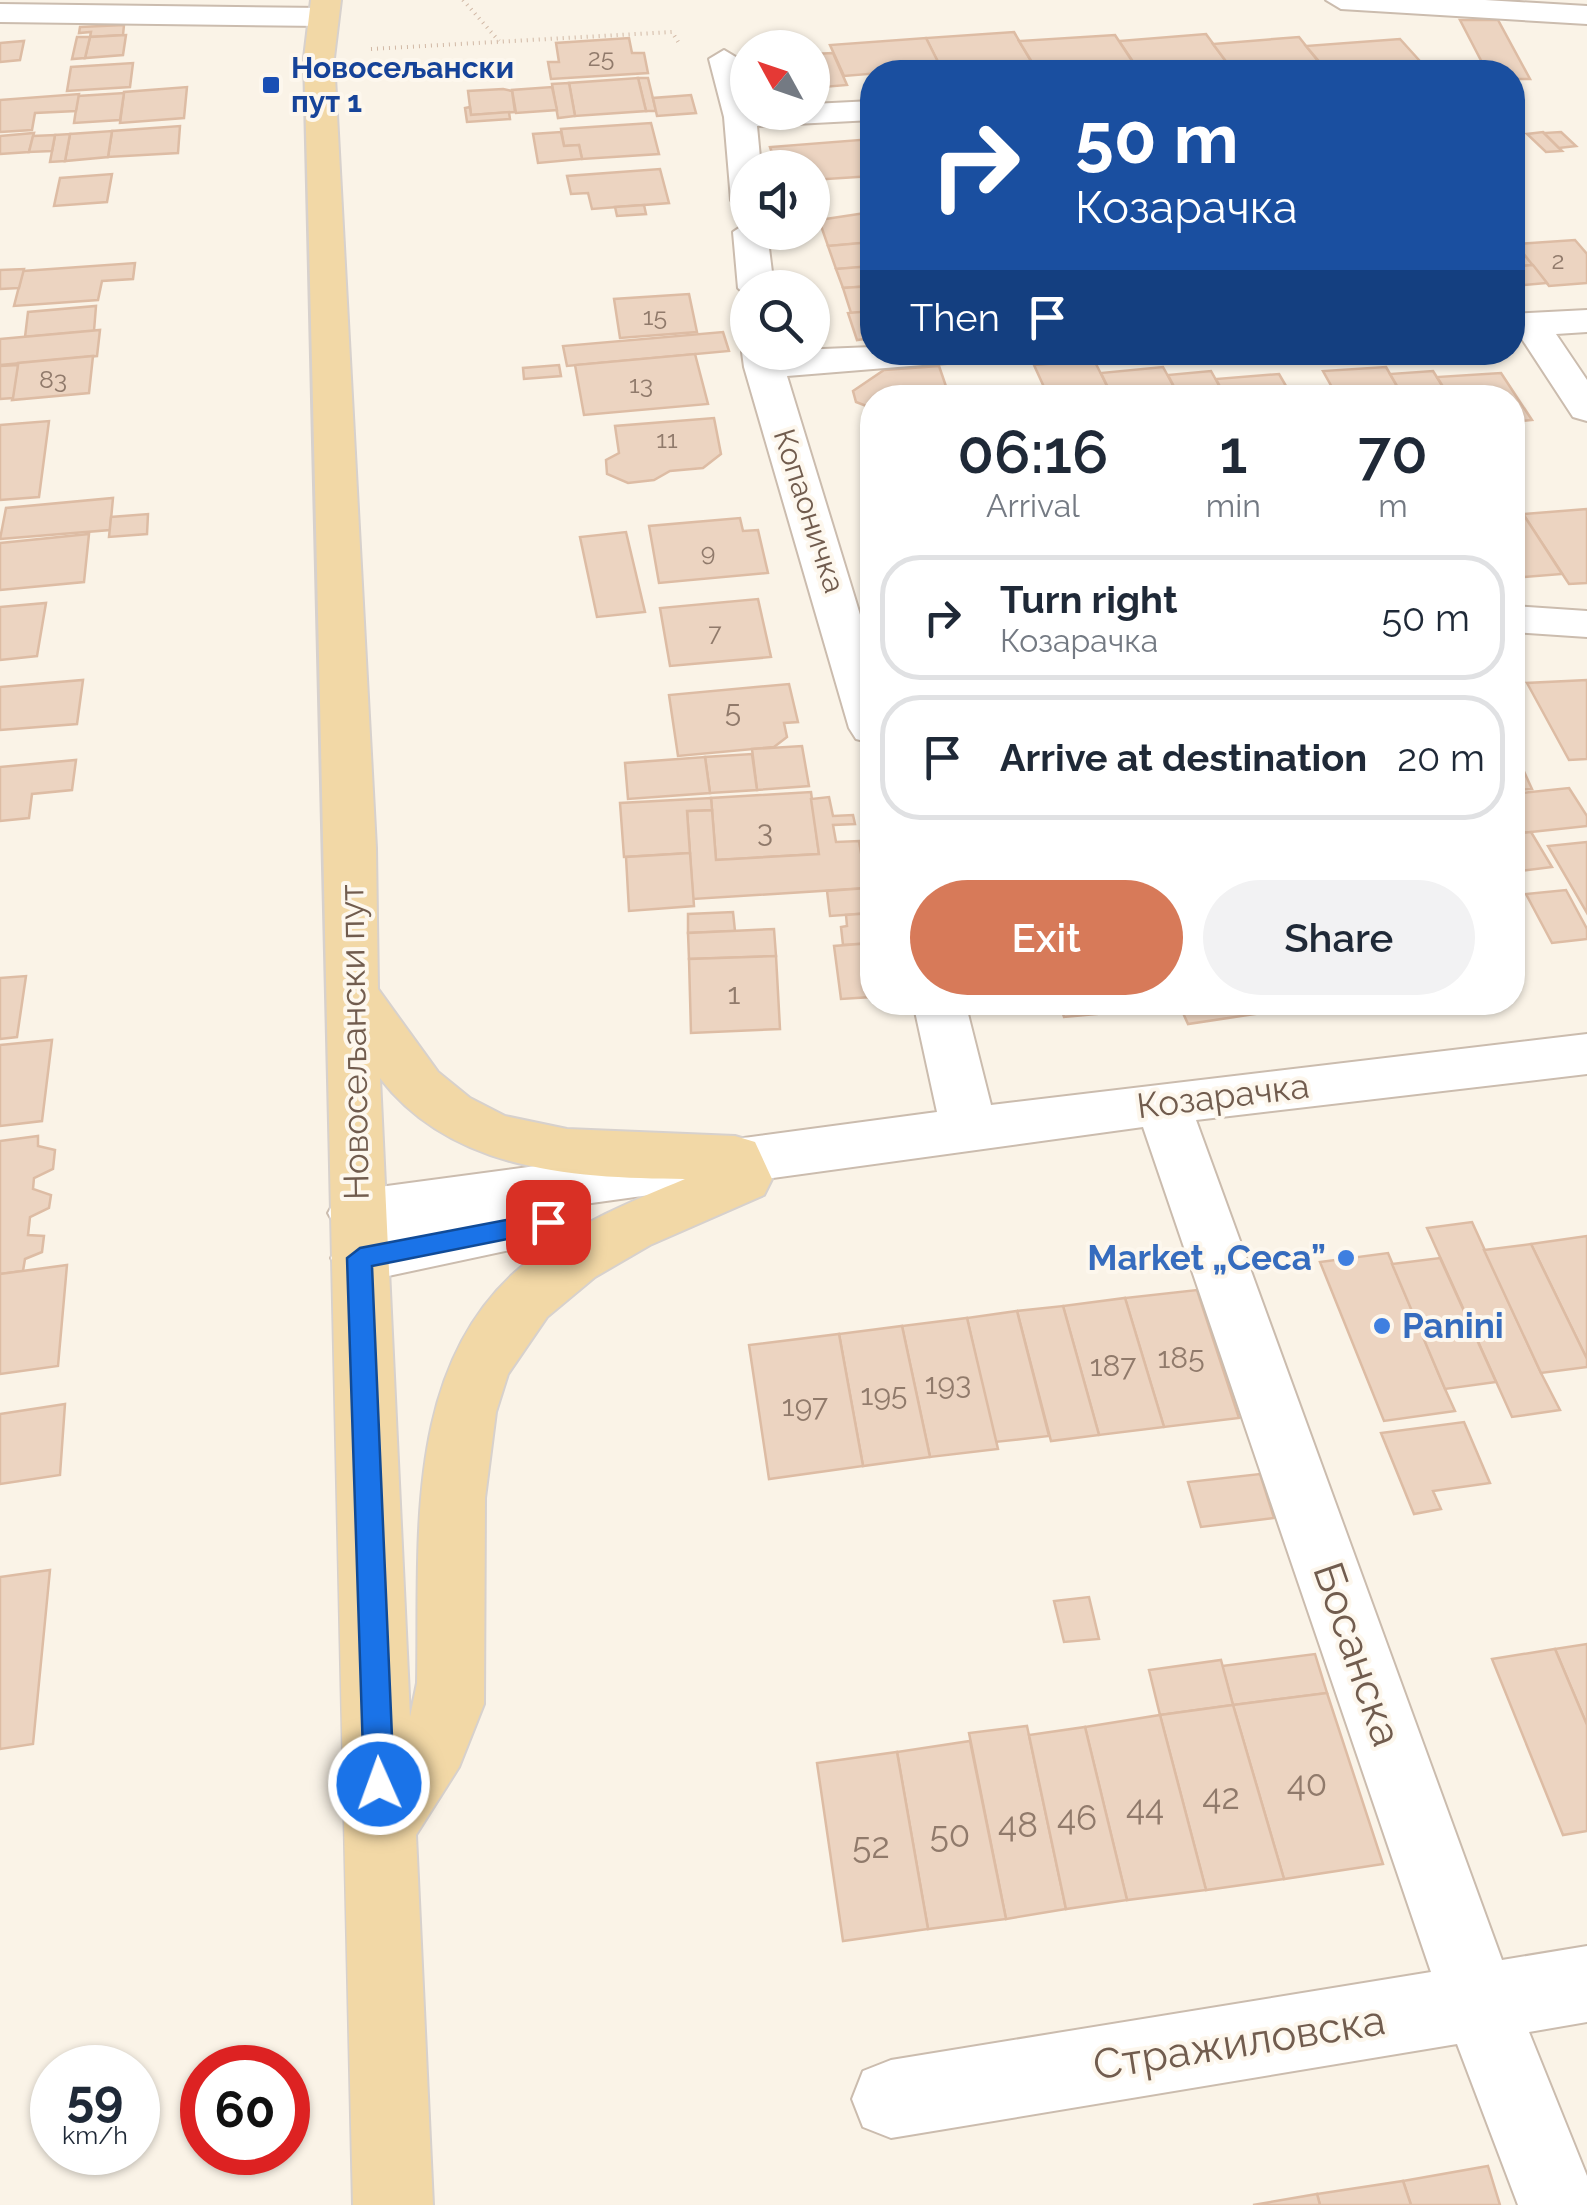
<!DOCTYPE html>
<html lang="en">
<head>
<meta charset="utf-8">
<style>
	body { margin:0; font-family:Raleway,sans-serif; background:#f2f2f3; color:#1f2937; height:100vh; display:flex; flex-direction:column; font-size:38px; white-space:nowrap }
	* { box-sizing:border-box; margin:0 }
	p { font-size:32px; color:#747a83 }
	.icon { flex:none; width:55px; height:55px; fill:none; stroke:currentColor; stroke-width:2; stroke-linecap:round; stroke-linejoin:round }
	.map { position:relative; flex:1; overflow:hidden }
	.sheet { position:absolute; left:860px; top:385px; width:665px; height:630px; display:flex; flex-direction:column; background:#fff; border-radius:40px; box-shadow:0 2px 8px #0004 }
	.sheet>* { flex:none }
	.banner { position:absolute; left:860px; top:60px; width:665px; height:305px; border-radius:40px; box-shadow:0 2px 8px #0004; background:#1a4fa0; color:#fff; overflow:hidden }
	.needle { width:65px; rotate:310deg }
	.buttons { position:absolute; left:730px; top:30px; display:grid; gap:20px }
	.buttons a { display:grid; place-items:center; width:100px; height:100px; border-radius:50%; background:#fff; box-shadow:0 2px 8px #0004; font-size:50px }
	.speed { position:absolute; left:30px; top:2045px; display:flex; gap:20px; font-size:50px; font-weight:700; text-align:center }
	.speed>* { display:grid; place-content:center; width:130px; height:130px; border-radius:50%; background:#fff; box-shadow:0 2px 8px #0004; line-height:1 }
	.speed small { font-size:25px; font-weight:400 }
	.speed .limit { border:15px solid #d22; background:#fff; color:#111 }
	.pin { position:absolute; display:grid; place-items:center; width:85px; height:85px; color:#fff; margin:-42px; border-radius:20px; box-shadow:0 5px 15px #0006 }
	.me { position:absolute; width:110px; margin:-55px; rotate:358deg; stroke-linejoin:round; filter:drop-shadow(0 0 8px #0008) }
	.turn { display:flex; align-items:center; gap:35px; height:210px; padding:0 50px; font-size:45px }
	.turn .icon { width:130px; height:130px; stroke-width:2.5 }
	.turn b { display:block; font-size:70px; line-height:85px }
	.then { display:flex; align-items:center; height:95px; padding:0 50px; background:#0003; gap:20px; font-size:38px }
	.eta { display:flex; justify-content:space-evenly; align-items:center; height:170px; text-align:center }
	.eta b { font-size:60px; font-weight:600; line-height:70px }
	.button { display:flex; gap:20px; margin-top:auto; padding:20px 50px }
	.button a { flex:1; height:115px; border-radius:60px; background:#d77a59; color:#fff; font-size:40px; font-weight:600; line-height:115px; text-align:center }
	.button a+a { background:#f2f2f3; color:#1f2937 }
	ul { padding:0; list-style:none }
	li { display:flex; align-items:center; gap:30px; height:125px; margin:0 20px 15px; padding:0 30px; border:5px solid #e0e1e3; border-radius:40px }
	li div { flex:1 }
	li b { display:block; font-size:38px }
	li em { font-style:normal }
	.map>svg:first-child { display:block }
	.building { fill:#ecd4c1; stroke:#ddbca4; stroke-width:2.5 }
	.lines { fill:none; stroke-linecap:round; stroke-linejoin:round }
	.minor-casing { stroke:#cbbcae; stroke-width:4 }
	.major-casing { stroke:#d7d1cd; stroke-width:4 }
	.path { stroke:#d1b8a5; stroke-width:4; stroke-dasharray:1 5; stroke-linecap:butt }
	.minor { fill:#fff; fill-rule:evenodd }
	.major { fill:#f2d8a6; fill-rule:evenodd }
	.route { fill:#1a73e8; stroke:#114b97; stroke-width:2.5 }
	.transit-dot { fill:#1a4fb4; stroke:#fdf7ed; stroke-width:4 }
	.shop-dot { fill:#3f7fe0; stroke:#fdf7ed; stroke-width:4 }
	.labels { text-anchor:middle; stroke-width:8; stroke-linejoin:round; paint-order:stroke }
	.far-number-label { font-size:25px; fill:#907a6b }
	.far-transit-label { font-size:30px; font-weight:bold; fill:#164399; stroke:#fdf7ed; text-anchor:start }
	.far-street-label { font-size:30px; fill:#715c4e; stroke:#fdf7ed }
	.number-label { font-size:30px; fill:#907a6b }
	.street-label { font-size:35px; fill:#715c4e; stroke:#fdf7ed }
	.shop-label { font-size:35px; font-weight:bold; fill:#366cbe; stroke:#fdf7ed; text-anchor:end }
	.near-number-label { font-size:35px; fill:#907a6b }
	.near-street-label { font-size:42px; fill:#715c4e; stroke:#fdf7ed }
</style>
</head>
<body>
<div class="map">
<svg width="1587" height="2205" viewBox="0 0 1587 2205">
	<rect width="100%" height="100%" fill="#faf3e7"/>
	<!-- building -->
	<g class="building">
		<path d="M1460 20H1498L1530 79H1512V72H1487Z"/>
		<path d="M124 25 123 35 90 37 91 32 79 33 80 27Z"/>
		<path d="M1014 32 1031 61 941 68 926 38Z"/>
		<path d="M1206 34 1230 67 1140 72 1119 41Z"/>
		<path d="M126 35 123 55 85 58 90 37Z"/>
		<path d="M1115 35 1136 67 1038 72 1019 41Z"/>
		<path d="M77 37H90L85 58 72 59Z"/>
		<path d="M1299 37 1325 70 1234 72 1213 44Z"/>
		<path d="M629 38 632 53H644L648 73 551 79 548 62H559L556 43Z"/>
		<path d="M926 38 941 68 844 76 830 45Z"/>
		<path d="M1400 39 1428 70 1328 72 1306 46Z"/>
		<path d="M24 41 20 60 0 62V43Z"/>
		<path d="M833 53 847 85 812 88V54Z"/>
		<path d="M133 63 130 87 67 91 71 67Z"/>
		<path d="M638 78H648L656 111H646Z"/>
		<path d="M638 78 646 111 575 116 569 83Z"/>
		<path d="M569 83 575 116 558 118 552 84Z"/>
		<path d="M187 87 184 118 120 123 124 92Z"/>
		<path d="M552 87 557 110 516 113 512 90Z"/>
		<path d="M503 89 512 91 515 112 471 115 468 91Z"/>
		<path d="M124 93 120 120 74 123 78 96Z"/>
		<path d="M79 94 76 111 35 113 32 130 0 132V100Z"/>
		<path d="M691 95 696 113 657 116 653 98Z"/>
		<path d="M470 107 471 115 509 112 510 119 467 122 465 108Z"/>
		<path d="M651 123 659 154 582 159 579 145 564 146 561 129Z"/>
		<path d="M180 126 178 153 108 157 112 131Z"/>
		<path d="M112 131 108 157 65 161 70 134Z"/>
		<path d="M561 132 564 146 579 145 582 159 538 163 533 134Z"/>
		<path d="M1543 132 1562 151 1546 152 1527 134Z"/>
		<path d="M1561 132 1576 146 1559 148 1544 133Z"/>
		<path d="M34 133 29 152 0 154V136Z"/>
		<path d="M70 134 65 161 50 162 55 135Z"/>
		<path d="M55 135 52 151 29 152 33 136Z"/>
		<path d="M872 139V176L812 180V168H777L770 147Z"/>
		<path d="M660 169 669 203 592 209 588 193 571 194 567 176Z"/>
		<path d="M112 174 107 202 54 206 60 178Z"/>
		<path d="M644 205 646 214 617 216 615 207Z"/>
		<path d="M872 212V242L828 246 819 220Z"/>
		<path d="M1512 239 1516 244 1533 265 1512 267Z"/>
		<path d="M1575 240 1587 254V283L1549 286 1516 244Z"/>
		<path d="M872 242V266L836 269 828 246Z"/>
		<path d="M135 263 133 279 102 281 98 300 14 306 23 271Z"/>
		<path d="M1533 265 1547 283 1512 286V267Z"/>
		<path d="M872 266V286L843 288 836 269Z"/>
		<path d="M24 269 19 288 0 289V270Z"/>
		<path d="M872 286V311L851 313 843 288Z"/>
		<path d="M689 294 697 332 620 338 614 299Z"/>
		<path d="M96 306 94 331 25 337 28 312Z"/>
		<path d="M872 311V338L857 340 848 313Z"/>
		<path d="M100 330 97 356 0 365V339Z"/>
		<path d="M723 332 729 351 567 366 563 346Z"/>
		<path d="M695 354 708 404 584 415 575 365Z"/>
		<path d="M93 356 89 393 12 400 18 363Z"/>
		<path d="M1094 360 1113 398H1049L1034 365Z"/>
		<path d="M18 365 13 398 0 399V366Z"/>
		<path d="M559 365 561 376 524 379 523 368Z"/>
		<path d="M939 366 950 398H872L869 407 856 402 853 391 884 370Z"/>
		<path d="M1163 367 1180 398H1113L1101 373Z"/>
		<path d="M1386 367 1404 398H1338L1323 371Z"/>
		<path d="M1211 371 1226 398H1180L1168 375Z"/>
		<path d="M1433 371 1450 398H1404L1390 374Z"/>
		<path d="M1501 373 1532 420 1512 422V398H1450L1437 377Z"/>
		<path d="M1279 374 1293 398H1226L1216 379Z"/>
		<path d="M714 418 721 454 703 468 670 471 654 480 628 483 607 474 606 460 619 453 615 426Z"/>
		<path d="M49 421 39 497 0 500V425Z"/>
		<path d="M113 498 110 530 0 539 6 508Z"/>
		<path d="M1587 509V583L1569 584 1523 514Z"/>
		<path d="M148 514 147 534 109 537 111 517Z"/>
		<path d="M1523 514 1562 574 1512 578V515Z"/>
		<path d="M740 518 743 531 758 530 768 573 659 583 649 526Z"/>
		<path d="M626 532 645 612 597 617 580 537Z"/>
		<path d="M89 534 84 582 0 590V543Z"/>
		<path d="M758 599 771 657 670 666 660 608Z"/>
		<path d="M46 603 37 656 0 660V607Z"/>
		<path d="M83 680 77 724 0 730V687Z"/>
		<path d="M1587 680V759L1569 760 1527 683Z"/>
		<path d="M789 684 798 722 784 723 787 737 774 747 678 756 669 695Z"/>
		<path d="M802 746 809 786 757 790 752 749Z"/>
		<path d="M752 754 757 790 710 793 705 757Z"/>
		<path d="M705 757 710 793 628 799 625 763Z"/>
		<path d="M76 760 72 790 32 794 29 818 0 821V767Z"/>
		<path d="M1522 767 1532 789 1512 790V768Z"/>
		<path d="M1569 788 1587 816V826L1512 834V794Z"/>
		<path d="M811 792 819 854 716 860 711 798Z"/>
		<path d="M829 797 833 816 853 815 855 824 833 825 836 842 859 841 867 888 693 899 687 811 712 810 716 860 819 854 811 799Z"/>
		<path d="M711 798 712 810 687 811 690 853 624 857 620 803Z"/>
		<path d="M1531 832 1552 867 1512 872V834Z"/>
		<path d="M1587 842V913L1548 846Z"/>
		<path d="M690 853 694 906 629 911 626 857Z"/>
		<path d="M867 888 871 913 830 916 827 891Z"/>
		<path d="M1566 890 1587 929V939L1552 943 1526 894Z"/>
		<path d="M733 912 735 931 688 933V914Z"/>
		<path d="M871 913 872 943 843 945 841 927 847 926 846 915Z"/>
		<path d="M774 929 776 956 689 959 688 933Z"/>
		<path d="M872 943V997L841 999 834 946Z"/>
		<path d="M776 956 780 1029 691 1033 689 959Z"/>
		<path d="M26 976 17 1037 0 1039V978Z"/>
		<path d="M1059 1002H1104L1108 1013 1064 1017Z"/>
		<path d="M1178 1002H1306L1308 1006 1188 1024Z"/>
		<path d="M52 1040 42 1121 0 1126V1045Z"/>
		<path d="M38 1136V1146L55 1150 53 1169 34 1178 33 1189 51 1195 49 1208 30 1217 28 1235 44 1236 42 1252 25 1259 23 1271 0 1274V1141Z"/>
		<path d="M1472 1222 1541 1373 1560 1410 1512 1417 1427 1228Z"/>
		<path d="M1587 1236V1359L1531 1244Z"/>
		<path d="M1531 1244 1587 1359V1367L1541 1373 1484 1250Z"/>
		<path d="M1388 1253 1445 1389 1455 1411 1384 1421 1320 1262Z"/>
		<path d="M1440 1258 1496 1382 1445 1389 1392 1264Z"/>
		<path d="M67 1265 58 1366 0 1374V1274Z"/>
		<path d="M1197 1290 1239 1418 1164 1427 1125 1298Z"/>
		<path d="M1125 1298 1164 1427 1099 1435 1063 1306Z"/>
		<path d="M1063 1306 1099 1435 1051 1441 1017 1311Z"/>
		<path d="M1017 1311 1049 1436 995 1442 967 1318Z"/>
		<path d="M967 1318 998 1449 930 1457 902 1326Z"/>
		<path d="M902 1326 930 1457 863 1466 839 1334Z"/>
		<path d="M839 1334 863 1466 769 1479 749 1345Z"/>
		<path d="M65 1404 60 1475 0 1484V1414Z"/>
		<path d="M1464 1422 1490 1483 1433 1491 1441 1509 1414 1514 1381 1433Z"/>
		<path d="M1260 1474 1274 1518 1201 1527 1188 1482Z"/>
		<path d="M50 1570 33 1744 0 1749V1577Z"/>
		<path d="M1089 1597 1099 1639 1064 1642 1054 1601Z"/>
		<path d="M1587 1644V1725L1555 1649Z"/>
		<path d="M1555 1649 1587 1725V1831L1563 1835 1492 1659Z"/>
		<path d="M1315 1654 1327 1693 1233 1705 1222 1666Z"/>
		<path d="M1221 1660 1233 1705 1160 1715 1149 1670Z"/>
		<path d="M1327 1693 1383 1864 1284 1879 1233 1705Z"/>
		<path d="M1233 1705 1284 1879 1206 1890 1160 1715Z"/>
		<path d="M1160 1715 1206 1890 1127 1900 1085 1727Z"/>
		<path d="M1027 1726 1066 1909 1006 1919 969 1733Z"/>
		<path d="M1085 1727 1127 1900 1066 1909 1029 1735Z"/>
		<path d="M970 1741 1006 1919 928 1929 897 1752Z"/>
		<path d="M897 1752 928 1929 843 1941 817 1763Z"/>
		<path d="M1488 2166 1500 2205H1411L1403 2181Z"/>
		<path d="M1403 2181 1411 2205H1320L1317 2194Z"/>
		<path d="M1317 2194 1320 2205H1253Z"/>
	</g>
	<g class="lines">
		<defs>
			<g id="minor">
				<path d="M1326 0H1485L1587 6V24L1341 9Z"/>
				<path d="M0 4 323 8 338 17 323 26 0 22Z"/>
				<path d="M724 50 739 59 748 88V112H812V104L872 101V120L757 126 761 168H748V210L736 207 731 200 724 117 709 59Z"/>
				<path d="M748 222V232H767L774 288H748V297L738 288 733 232Z"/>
				<path d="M1587 310V332L1556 334 1587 380V421L1573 417 1520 336H1512V314Z"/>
				<path d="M748 344V352L872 347V352H965L960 360 947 363 787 376 872 654V743L856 739 849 728 744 367 742 352Z"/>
				<path d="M1512 606 1587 611V637L1512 632Z"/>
				<path d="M913 1002H965L991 1105 1587 1034V1074L1196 1120 1502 1960 1587 1946V2022L1529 2032 1587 2176V2205H1518L1457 2044 891 2138 863 2127 852 2099 863 2071 891 2060 1431 1972 1143 1127 577 1205 585 1220 576 1236 360 1282 339 1275 331 1258 339 1241 355 1236 337 1229 328 1213 337 1197 357 1190 937 1112Z"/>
			</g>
			<path id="major" d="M311 0H341L334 58 376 848 378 989 438 1072 470 1098 505 1116 567 1129 735 1136 755 1142 772 1179 764 1195 650 1245 595 1277 547 1317 508 1374 496 1412 485 1498 484 1704 459 1767 416 1835 433 2205H353C335 1489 324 774 304 58ZM380 1078C452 1172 576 1178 685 1179 632 1201 577 1224 531 1259 401 1358 420 1539 417 1683L410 1717Z"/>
		</defs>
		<!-- minor casing -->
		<use href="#minor" class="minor-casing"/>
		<!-- major casing -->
		<use href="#major" class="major-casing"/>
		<!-- path -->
		<g class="path">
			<path d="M463 0 499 41"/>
			<path d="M371 49 672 32 680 45"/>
		</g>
		<!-- minor -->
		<use href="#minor" class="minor"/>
		<!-- major -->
		<use href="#major" class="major"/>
	</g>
	<!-- route -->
	<path class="route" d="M548 1212 557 1215 560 1222 557 1229 372 1266 394 1784 389 1795 379 1799 369 1795 364 1784 347 1258 360 1248Z"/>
	<!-- markers -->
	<rect class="transit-dot" x="261" y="75" width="20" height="20" rx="5"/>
	<g class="shop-dot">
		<circle cx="1346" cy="1258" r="10"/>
		<circle cx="1382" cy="1326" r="10"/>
	</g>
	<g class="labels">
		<!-- far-number labels -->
		<g class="far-number-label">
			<text x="601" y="66">25</text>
			<text x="1558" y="269">2</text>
			<text x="655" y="325">15</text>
			<text x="53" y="388">83</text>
			<text x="641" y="393">13</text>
			<text x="667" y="448">11</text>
			<text x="708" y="561">9</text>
			<text x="715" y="641">7</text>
		</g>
		<!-- far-transit labels -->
		<g class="far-transit-label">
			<text x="291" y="78">Новосељански<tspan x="291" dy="34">пут 1</tspan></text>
		</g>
		<!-- far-street labels -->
		<g class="far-street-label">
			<text transform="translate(809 511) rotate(72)" y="10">Копаоничка</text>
		</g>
		<!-- number labels -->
		<g class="number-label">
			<text x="733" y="722">5</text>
			<text x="765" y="842">3</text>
			<text x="734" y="1004">1</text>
			<text x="1181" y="1368">185</text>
			<text x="1113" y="1376">187</text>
			<text x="948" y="1394">193</text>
			<text x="884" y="1405">195</text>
			<text x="805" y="1416">197</text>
		</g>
		<!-- street labels -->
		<g class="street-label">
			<text transform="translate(354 1042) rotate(-91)" y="12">Новосељански пут</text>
			<text transform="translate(1223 1096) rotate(-7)" y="12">Козарачка</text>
		</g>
		<!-- shop labels -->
		<g class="shop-label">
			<text x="1326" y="1270">Market „Ceca”</text>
			<text x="1402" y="1338" text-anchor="start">Panini</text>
		</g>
		<!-- near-number labels -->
		<g class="near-number-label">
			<text x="1307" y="1796">40</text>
			<text x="1221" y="1809">42</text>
			<text x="1145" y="1820">44</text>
			<text x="1077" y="1830">46</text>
			<text x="1018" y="1837">48</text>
			<text x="950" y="1847">50</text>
			<text x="871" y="1858">52</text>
		</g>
		<!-- near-street labels -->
		<g class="near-street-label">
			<text transform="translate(1358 1654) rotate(71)" y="15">Босанска</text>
			<text transform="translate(1239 2042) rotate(-9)" y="15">Стражиловска</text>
		</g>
	</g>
</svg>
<div class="buttons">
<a><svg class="needle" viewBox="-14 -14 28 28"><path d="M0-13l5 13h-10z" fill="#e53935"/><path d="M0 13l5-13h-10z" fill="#747a83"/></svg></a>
<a><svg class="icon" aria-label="sound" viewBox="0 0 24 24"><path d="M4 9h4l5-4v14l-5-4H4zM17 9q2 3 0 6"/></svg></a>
<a><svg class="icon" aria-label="search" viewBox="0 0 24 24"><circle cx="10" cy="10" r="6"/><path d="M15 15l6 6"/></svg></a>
</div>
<div class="speed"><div>59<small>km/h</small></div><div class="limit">60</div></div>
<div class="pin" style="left:548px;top:1222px;background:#d93025"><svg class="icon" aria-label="arrive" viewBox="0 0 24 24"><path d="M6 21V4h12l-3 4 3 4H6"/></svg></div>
<svg class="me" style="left:379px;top:1784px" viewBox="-20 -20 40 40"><circle r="17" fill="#1a73e8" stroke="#fff" stroke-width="3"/><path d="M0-11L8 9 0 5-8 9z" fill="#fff"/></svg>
<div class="banner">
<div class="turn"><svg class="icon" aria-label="right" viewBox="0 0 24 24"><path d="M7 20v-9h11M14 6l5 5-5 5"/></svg><div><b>50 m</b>Козарачка</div></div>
<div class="then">Then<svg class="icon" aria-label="arrive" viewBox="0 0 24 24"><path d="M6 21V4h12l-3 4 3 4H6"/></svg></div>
</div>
<section class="sheet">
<div class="eta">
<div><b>06:16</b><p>Arrival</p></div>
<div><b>1</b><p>min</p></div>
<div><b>70</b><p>m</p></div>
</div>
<ul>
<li><svg class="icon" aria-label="right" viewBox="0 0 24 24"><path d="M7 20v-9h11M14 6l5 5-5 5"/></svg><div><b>Turn right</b><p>Козарачка</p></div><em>50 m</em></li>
<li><svg class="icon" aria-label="arrive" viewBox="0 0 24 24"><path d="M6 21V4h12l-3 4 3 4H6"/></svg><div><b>Arrive at destination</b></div><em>20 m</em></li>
</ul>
<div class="button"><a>Exit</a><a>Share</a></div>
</section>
</div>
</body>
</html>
